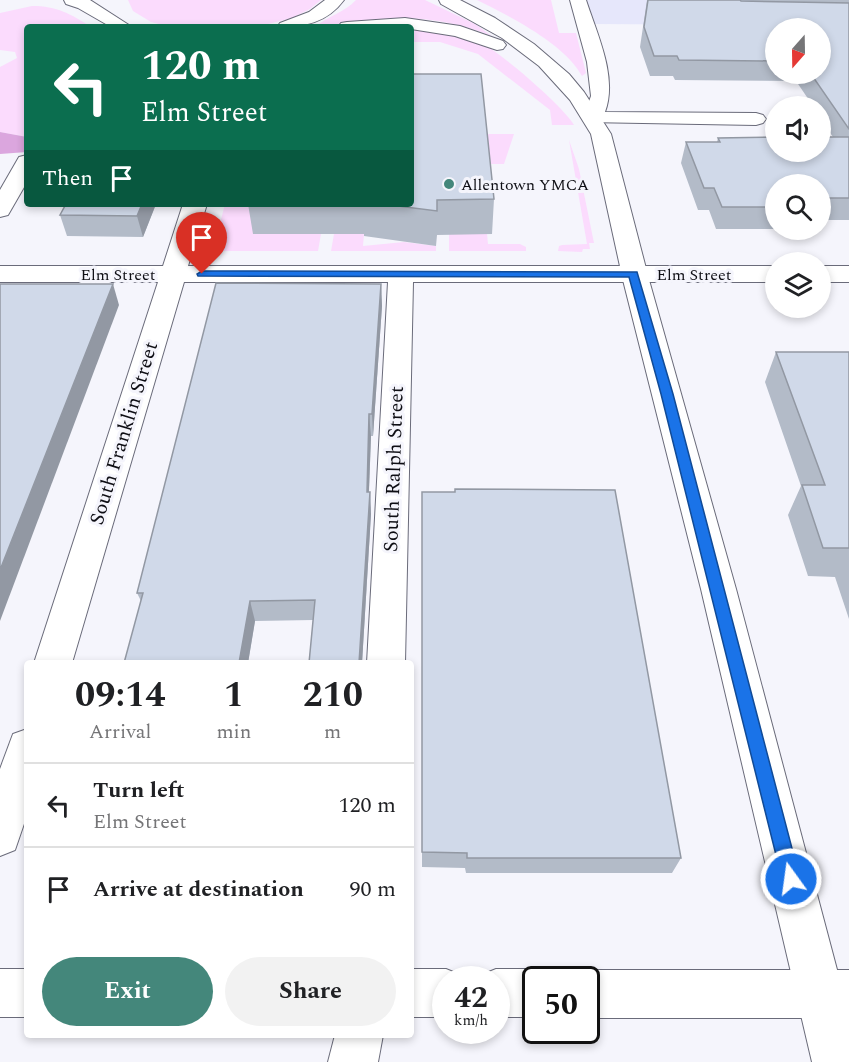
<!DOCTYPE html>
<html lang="en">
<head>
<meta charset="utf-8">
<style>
	body { margin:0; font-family:Spectral,serif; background:#f2f2f2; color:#202124; height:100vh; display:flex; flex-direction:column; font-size:22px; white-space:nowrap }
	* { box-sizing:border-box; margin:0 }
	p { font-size:20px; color:#757577 }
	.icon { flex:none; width:33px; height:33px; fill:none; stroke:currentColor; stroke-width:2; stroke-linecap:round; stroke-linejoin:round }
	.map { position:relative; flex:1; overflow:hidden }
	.sheet { position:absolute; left:24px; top:660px; width:390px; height:378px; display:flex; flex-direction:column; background:#fff; border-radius:6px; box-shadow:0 3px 9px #0003 }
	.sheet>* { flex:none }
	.guide { position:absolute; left:24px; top:24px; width:390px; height:183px; border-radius:6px; box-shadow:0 3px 9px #0003; background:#0b6e4f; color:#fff; overflow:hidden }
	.needle { width:39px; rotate:200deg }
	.tools { position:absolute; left:765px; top:18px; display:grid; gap:12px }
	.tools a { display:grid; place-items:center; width:66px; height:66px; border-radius:50%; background:#fff; box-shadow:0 3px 9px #0003; font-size:30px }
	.speed { position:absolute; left:432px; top:966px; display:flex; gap:12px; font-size:30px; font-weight:700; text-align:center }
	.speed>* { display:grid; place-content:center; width:78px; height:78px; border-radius:50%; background:#fff; box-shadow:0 3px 9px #0003; line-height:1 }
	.speed small { font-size:15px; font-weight:400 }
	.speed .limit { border:3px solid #111; border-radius:9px; background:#fff; color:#111 }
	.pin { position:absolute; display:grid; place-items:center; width:51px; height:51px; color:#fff; margin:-62px -26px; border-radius:50% 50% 50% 0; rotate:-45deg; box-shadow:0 0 6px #0007 }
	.pin .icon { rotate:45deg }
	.me { position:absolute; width:66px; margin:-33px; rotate:346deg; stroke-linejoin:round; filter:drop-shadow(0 0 4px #0008) }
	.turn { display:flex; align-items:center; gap:21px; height:126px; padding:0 18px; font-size:27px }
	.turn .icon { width:78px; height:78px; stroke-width:2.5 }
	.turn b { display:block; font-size:42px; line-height:51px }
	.then { display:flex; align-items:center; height:57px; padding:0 18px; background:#0003; gap:12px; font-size:22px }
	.eta { display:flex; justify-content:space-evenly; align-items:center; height:102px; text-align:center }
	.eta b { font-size:36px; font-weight:700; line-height:42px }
	.primary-button { display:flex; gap:12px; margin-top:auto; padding:12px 18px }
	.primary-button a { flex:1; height:69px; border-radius:36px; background:#44877b; color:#fff; font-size:24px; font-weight:700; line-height:69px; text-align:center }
	.primary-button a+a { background:#f2f2f2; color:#202124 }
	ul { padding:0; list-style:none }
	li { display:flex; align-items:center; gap:18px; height:84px; padding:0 18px; border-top:2px solid #e0e0e0 }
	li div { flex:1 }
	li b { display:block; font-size:22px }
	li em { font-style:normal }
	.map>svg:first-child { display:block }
	.built { fill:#e6e7fb }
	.green { fill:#fbdbfd }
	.forest { fill:#dba6de }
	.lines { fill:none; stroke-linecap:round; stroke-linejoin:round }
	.minor-casing { stroke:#6a6b7a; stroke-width:2 }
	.major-casing { stroke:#6a6b7a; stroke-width:2 }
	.minor { fill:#fff; fill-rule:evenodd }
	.major { fill:#fff; fill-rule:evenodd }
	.wall { fill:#b3bbc8; fill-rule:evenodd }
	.shaded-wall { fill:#9298a3 }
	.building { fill:#d0d9e9; stroke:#9298a3; stroke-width:1.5 }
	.route { fill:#1a73e8; stroke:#114b97; stroke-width:1.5 }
	.poi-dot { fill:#44877b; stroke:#f5f5fc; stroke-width:2 }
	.labels { text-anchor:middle; stroke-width:6; stroke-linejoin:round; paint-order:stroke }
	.far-poi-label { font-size:16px; fill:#0e0e14; stroke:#f5f5fc; text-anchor:start }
	.far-street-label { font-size:16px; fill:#0e0e14; stroke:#f5f5fc }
	.street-label { font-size:20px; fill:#0e0e14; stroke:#f5f5fc }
</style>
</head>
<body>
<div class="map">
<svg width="849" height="1062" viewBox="0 0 849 1062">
	<rect width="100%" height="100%" fill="#f5f5fc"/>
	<!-- built -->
	<path class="built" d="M586 0H734L747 25 593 24Z"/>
	<!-- green -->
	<g class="green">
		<path d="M128 0H321L310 9 292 18 260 26 171 27 151 22 133 11Z"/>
		<path d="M356 0H425L475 24 492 36C459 23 423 16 388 19 363 21 340 27 315 27 328 16 345 12 356 0Z"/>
		<path d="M477 0H551L559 33H576L586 73 582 76C564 43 509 16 477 0Z"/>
		<path d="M32 6C57 6 71 14 91 27H27V137L0 132V67L17 58 15 52 0 50V13Z"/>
		<path d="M411 28C433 29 459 33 480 42 500 52 563 106 574 125H552L550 110 478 54 440 42H411Z"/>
		<path d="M477 134H514L504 164H477Z"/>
		<path d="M569 140 579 169 594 243H589L590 249H583L582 252 558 251 559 246 562 245 587 244Z"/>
		<path d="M225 204H260L253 234H321L318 251H213Z"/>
		<path d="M334 234H364L363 246 404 242 436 246V251H331Z"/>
		<path d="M449 234H487L488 244H520L526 247V251H449Z"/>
	</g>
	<!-- forest -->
	<path class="forest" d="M0 132 27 137V152L0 154Z"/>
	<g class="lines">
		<defs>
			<g id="minor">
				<path d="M570 0H586C597 34 618 77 605 112L756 113 763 115 766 119 763 123 756 125 586 122 583 118 591 96 587 62Z"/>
				<path d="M27 155V182L8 215 0 217V190L19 157Z"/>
				<path d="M183 204H207L188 266H776V282H413L405 663H367L388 282H184L72 663H34L158 282H0V266H163Z"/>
				<rect x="820" y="266" width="29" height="16"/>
				<path d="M27 729V815L15 850 0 856V769L13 734Z"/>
				<rect x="0" y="969" width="27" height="48"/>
				<path d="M411 969H446L463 976 464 980H446V1017H411Z"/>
				<path d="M496 969H536L553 976 554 980H536V1017H496V980H478L479 976Z"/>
				<path d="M586 970H849V1018H586V980H568Z"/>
				<path d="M335 1035H383L378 1062H328Z"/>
			</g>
			<g id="major">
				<path d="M64 0H90L132 27H111L78 8 66 4Z"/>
				<path d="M325 0H344C327 23 304 27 277 27L280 23 309 12Z"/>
				<path d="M439 0H460L495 18 534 44 569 74 584 92 611 134 649 280 736 589 849 1015V1062H812L701 589 623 280 591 134 570 100 539 66 502 38 441 4Z"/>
				<path d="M405 18 460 26 503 41 506 45 503 49 497 50 455 36 411 29V27H338L341 23 347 22Z"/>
			</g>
		</defs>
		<!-- minor casing -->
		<use href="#minor" class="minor-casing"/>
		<!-- major casing -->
		<use href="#major" class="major-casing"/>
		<!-- minor -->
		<use href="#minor" class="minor"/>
		<!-- major -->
		<use href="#major" class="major"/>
	</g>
	<!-- wall -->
	<g class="wall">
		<path d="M647 0H849V220H820V184H776V229H716L709 210H698L681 163 686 142H717L718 138 833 137 820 118V106H813L796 81 675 80 673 76H650L640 47ZM776 28 820 74H776Z"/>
		<path d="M411 74 494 199 492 234 437 235 436 246 364 236V234H253L248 204H411Z"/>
		<path d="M66 204H156L143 237 67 236 60 215Z"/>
		<path d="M381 284 382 306 373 436H371L369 492H370L371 514 362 663H309L313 620 255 621 248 663H124L141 601 137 593Z"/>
		<path d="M776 352H849V619L835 577 808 576 788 515 801 486 765 382Z"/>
		<path d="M422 492 681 858 672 873H466L465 868 422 867Z"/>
	</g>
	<!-- shaded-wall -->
	<g class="shaded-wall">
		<path d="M142 204H156L143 237 137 216Z"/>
		<path d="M113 284 119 305 0 621V570Z"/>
		<path d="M381 284 382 306 373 436 372 414Z"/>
		<path d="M369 414 371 436 368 514 367 492Z"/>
		<path d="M370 492 371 514 362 663H359Z"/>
		<path d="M250 601 255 621 248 663H239Z"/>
	</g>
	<!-- building -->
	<g class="building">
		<path d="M648 0H740L741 1 849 3V129L811 74H820V28H776V61L679 60 677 56H654L644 27Z"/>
		<path d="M411 74H481L494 199 437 200V211L382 204H411Z"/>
		<path d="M776 137V152H820V137H849V198H820V184H776V207H722L714 188H704L686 142H720L718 138Z"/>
		<path d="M66 204H142L137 216 60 215Z"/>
		<path d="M216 283 381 284 372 414H369L367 492H370L359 663H309L315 600 250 601 239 663H124L143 593H137Z"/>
		<path d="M0 284H113L0 570Z"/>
		<path d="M776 352H849V548H823L802 485H825Z"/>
		<path d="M455 489 615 490 681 858H467V853L422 852V492H455Z"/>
	</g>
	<!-- route -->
	<path class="route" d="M202 271 637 272 673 394 800 879 797 885 791 888 784 885 782 879 661 394 629 277 198 276 197 274Z"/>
	<!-- markers -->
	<circle class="poi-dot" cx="449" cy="184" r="6"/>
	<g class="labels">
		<!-- far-poi labels -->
		<g class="far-poi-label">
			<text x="461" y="190">Allentown YMCA</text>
		</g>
		<!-- far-street labels -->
		<g class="far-street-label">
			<text x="118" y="280">Elm Street</text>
			<text x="694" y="280">Elm Street</text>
		</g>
		<!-- street labels -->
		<g class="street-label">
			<text transform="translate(123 433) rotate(-73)" y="7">South Franklin Street</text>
			<text transform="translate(393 469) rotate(-88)" y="7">South Ralph Street</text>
		</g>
	</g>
</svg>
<div class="tools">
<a><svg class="needle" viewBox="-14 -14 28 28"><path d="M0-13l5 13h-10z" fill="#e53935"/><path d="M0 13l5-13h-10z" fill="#757577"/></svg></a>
<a><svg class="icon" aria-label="sound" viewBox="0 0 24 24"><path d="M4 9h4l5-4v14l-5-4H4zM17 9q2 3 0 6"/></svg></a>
<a><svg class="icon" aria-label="search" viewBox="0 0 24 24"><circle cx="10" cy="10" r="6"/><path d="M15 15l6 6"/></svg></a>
<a><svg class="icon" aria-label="layers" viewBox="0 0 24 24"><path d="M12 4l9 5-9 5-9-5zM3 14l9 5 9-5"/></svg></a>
</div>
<div class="speed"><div>42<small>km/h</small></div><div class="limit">50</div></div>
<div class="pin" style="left:202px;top:274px;background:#d93025"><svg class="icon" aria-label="arrive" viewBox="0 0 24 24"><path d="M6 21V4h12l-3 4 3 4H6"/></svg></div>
<svg class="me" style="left:791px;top:879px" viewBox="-20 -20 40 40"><circle r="17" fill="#1a73e8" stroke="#fff" stroke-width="3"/><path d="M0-11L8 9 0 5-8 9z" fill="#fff"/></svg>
<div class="guide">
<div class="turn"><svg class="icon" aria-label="left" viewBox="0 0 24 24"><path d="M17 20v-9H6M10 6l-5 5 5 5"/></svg><div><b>120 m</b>Elm Street</div></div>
<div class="then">Then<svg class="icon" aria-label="arrive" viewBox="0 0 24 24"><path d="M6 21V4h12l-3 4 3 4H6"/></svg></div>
</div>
<section class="sheet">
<div class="eta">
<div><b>09:14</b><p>Arrival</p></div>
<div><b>1</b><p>min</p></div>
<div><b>210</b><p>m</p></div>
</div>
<ul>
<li><svg class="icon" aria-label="left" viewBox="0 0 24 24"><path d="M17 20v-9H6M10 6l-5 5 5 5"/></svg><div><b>Turn left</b><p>Elm Street</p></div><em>120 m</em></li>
<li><svg class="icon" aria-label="arrive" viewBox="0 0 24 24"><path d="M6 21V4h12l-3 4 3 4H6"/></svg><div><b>Arrive at destination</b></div><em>90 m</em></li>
</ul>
<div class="primary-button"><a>Exit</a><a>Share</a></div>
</section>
</div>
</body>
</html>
